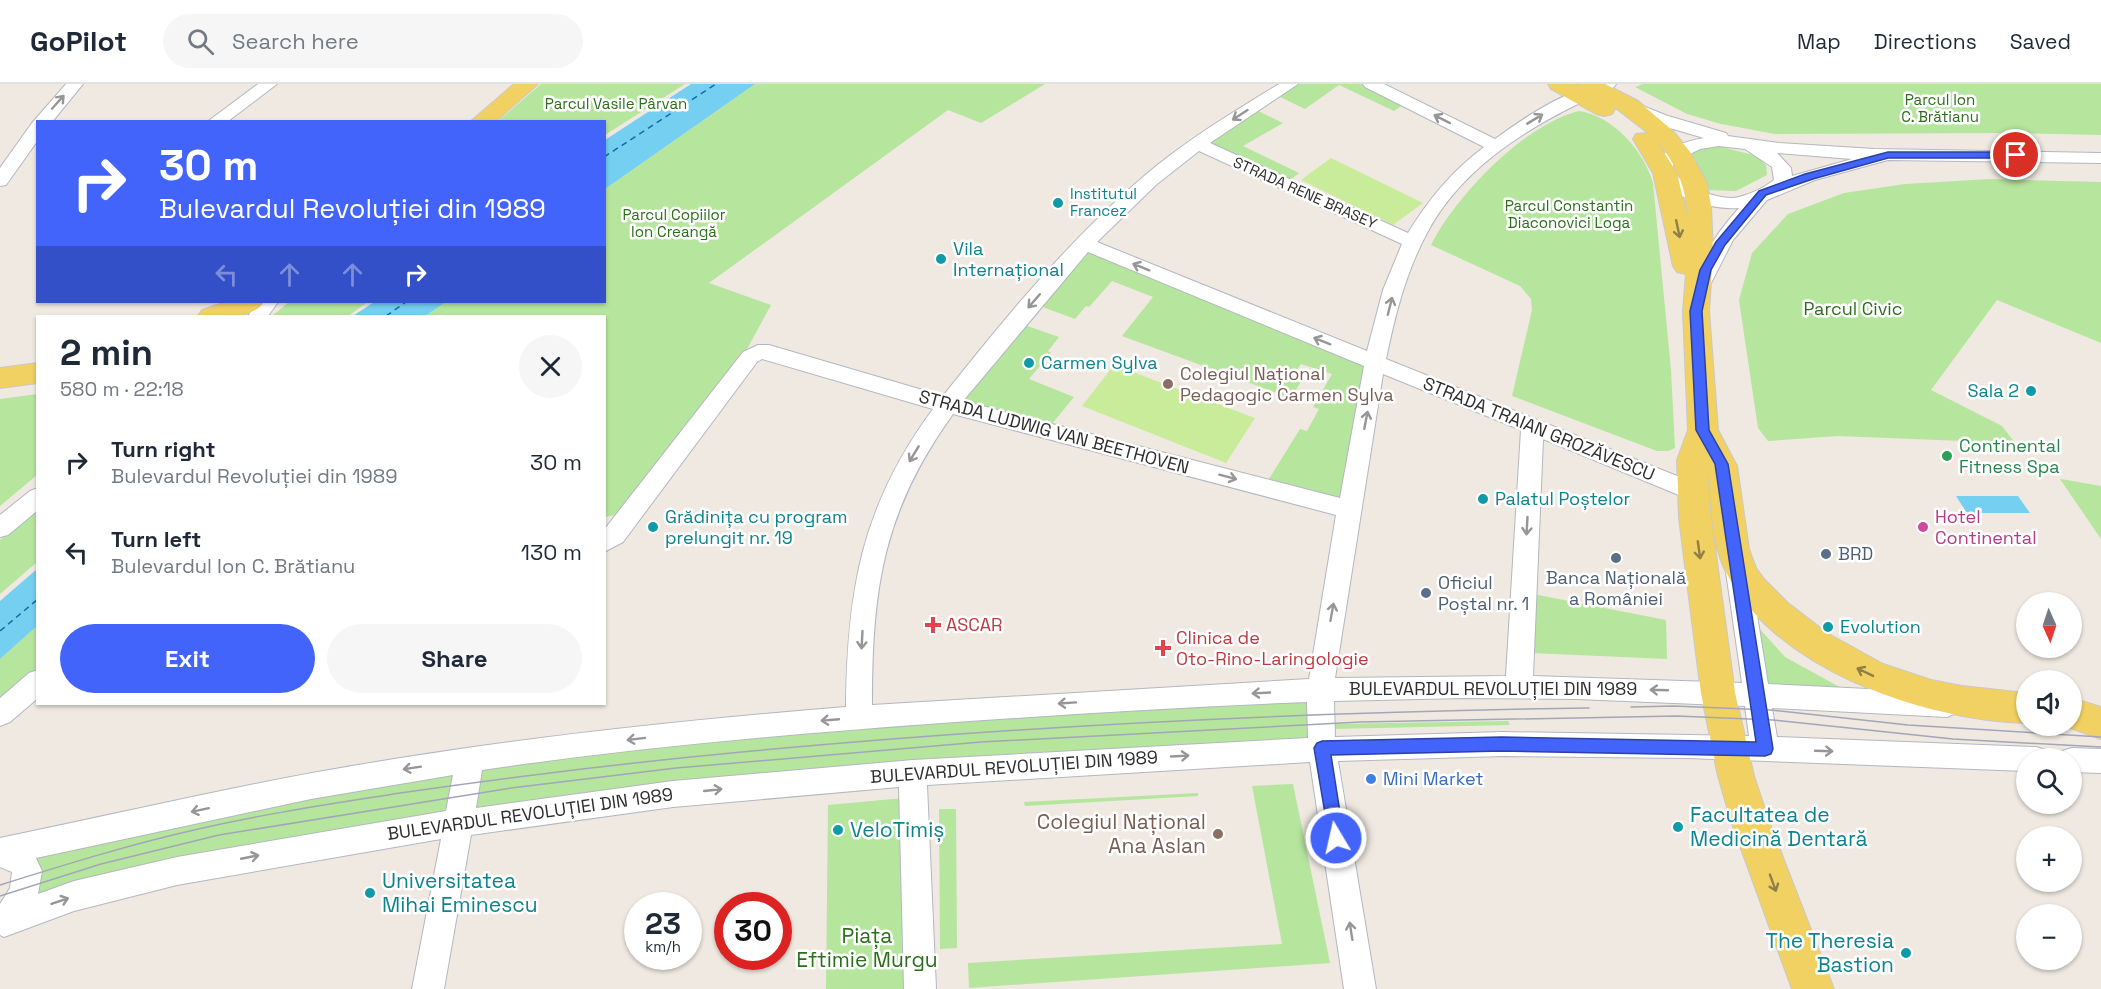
<!DOCTYPE html>
<html lang="en">
<head>
<meta charset="utf-8">
<style>
	body { margin:0; font-family:"Space Grotesk",sans-serif; background:#f6f6f7; color:#1f2937; height:100vh; display:flex; flex-direction:column; font-size:22px; white-space:nowrap }
	* { box-sizing:border-box; margin:0 }
	p { font-size:20px; color:#747a83 }
	.icon { flex:none; width:33px; height:33px; fill:none; stroke:currentColor; stroke-width:2; stroke-linecap:round; stroke-linejoin:round }
	.map { position:relative; flex:1; overflow:hidden }
	.drawer { position:absolute; left:36px; top:231px; width:570px; height:390px; display:flex; flex-direction:column; background:#fff; border-radius:0px; box-shadow:0 2px 4px #0004 }
	.drawer>* { flex:none }
	.banner { position:absolute; left:36px; top:36px; width:570px; height:183px; border-radius:0px; box-shadow:0 2px 4px #0004; background:#4264fb; color:#fff; overflow:hidden }
	.needle { width:39px; rotate:177deg }
	.tools { position:absolute; left:2016px; top:508px; display:grid; gap:12px }
	.tools a { display:grid; place-items:center; width:66px; height:66px; border-radius:50%; background:#fff; box-shadow:0 2px 4px #0004; font-size:30px }
	.speed { position:absolute; left:624px; top:808px; display:flex; gap:12px; font-size:30px; font-weight:700; text-align:center }
	.speed>* { display:grid; place-content:center; width:78px; height:78px; border-radius:50%; background:#fff; box-shadow:0 2px 4px #0004; line-height:1 }
	.speed small { font-size:15px; font-weight:400 }
	.speed .limit { border:9px solid #d22; background:#fff; color:#111 }
	.pin { position:absolute; display:grid; place-items:center; width:51px; height:51px; color:#fff; margin:-26px; border:3px solid #fff; border-radius:50%; box-shadow:0 2px 6px #0007 }
	.me { position:absolute; width:66px; margin:-33px; rotate:351deg; stroke-linejoin:round; filter:drop-shadow(0 0 4px #0008) }
	.turn { display:flex; align-items:center; gap:21px; height:126px; padding:0 24px; font-size:27px }
	.turn .icon { width:78px; height:78px; stroke-width:2.5 }
	.turn b { display:block; font-size:42px; line-height:51px }
	.lanes { display:flex; align-items:center; height:57px; padding:0 24px; background:#0003; justify-content:center; gap:30px; direction:ltr }
	.lanes .off { opacity:.35 }
	.round { display:grid; place-items:center; flex:none; width:63px; height:63px; border-radius:32px; background:#f6f6f7 }
	.headline { display:flex; align-items:center; justify-content:space-between; height:102px; padding:0 24px }
	h1 { font-size:36px; font-weight:600; line-height:45px }
	.cta { display:flex; gap:12px; margin-top:auto; padding:12px 24px }
	.cta a { flex:1; height:69px; border-radius:36px; background:#4264fb; color:#fff; font-size:24px; font-weight:600; line-height:69px; text-align:center }
	.cta a+a { background:#f6f6f7; color:#1f2937 }
	ul { padding:0; list-style:none }
	li { display:flex; align-items:center; gap:18px; height:90px; padding:0 24px }
	li div { flex:1 }
	li b { display:block; font-size:22px }
	li em { font-style:normal }
	header { display:flex; align-items:center; gap:36px; box-sizing:border-box; height:84px; padding:0 30px; background:#fff; border-bottom:2px solid #e0e1e3 }
	header strong { font-size:28px }
	nav { display:flex; gap:33px; margin-inline-start:auto; font-size:21px }
	.search { width:420px; height:54px; background:#f6f6f7; display:flex; align-items:center; gap:15px; box-sizing:border-box; padding:0 21px; border-radius:33px; color:#747a83; font-size:22px }
	.map>svg:first-child { display:block }
	.green { fill:#b6e59e }
	.pitch { fill:#c9ec9a }
	.water { fill:#75cff0 }
	.lines { fill:none; stroke-linecap:round; stroke-linejoin:round }
	.ferry { stroke:#0d6fa3; stroke-width:1.5; stroke-dasharray:6 4.5; stroke-linecap:butt }
	.minor-casing { stroke:#b4b7c1; stroke-width:2 }
	.major-casing { stroke:#c9c9c9; stroke-width:2 }
	.minor { fill:#fff; fill-rule:evenodd }
	.major { fill:#f2d163; fill-rule:evenodd }
	.tram { stroke:#a3a6b8; stroke-width:1.5 }
	.oneway { stroke:#969696 }
	.oneway2 { stroke:#908048 }
	.route { fill:#4264fb; stroke:#2b41a3; stroke-width:1.5 }
	.culture-dot { fill:#0f9aa8; stroke:#fff; stroke-width:2 }
	.education-dot { fill:#8d6e63; stroke:#fff; stroke-width:2 }
	.leisure-dot { fill:#2e9e5b; stroke:#fff; stroke-width:2 }
	.hotel-dot { fill:#d1479c; stroke:#fff; stroke-width:2 }
	.service-dot { fill:#5c6f8a; stroke:#fff; stroke-width:2 }
	.health-dot { fill:#e0444e; stroke:#fff; stroke-width:2 }
	.shop-dot { fill:#3f7fe0; stroke:#fff; stroke-width:2 }
	.labels { text-anchor:middle; stroke-width:5; stroke-linejoin:round; paint-order:stroke }
	.far-park-label { font-size:15px; fill:#2c6e1b; stroke:#fff }
	.far-street-label { font-size:15px; fill:#2e2e2e; stroke:#fff }
	.far-culture-label { font-size:15px; fill:#0d838f; stroke:#fff; text-anchor:start }
	.culture-label { font-size:18px; fill:#0d838f; stroke:#fff; text-anchor:start }
	.park-label { font-size:18px; fill:#2c6e1b; stroke:#fff }
	.education-label { font-size:18px; fill:#785e54; stroke:#fff; text-anchor:start }
	.street-label { font-size:18px; fill:#2e2e2e; stroke:#fff }
	.leisure-label { font-size:18px; fill:#27864d; stroke:#fff; text-anchor:start }
	.hotel-label { font-size:18px; fill:#b23c85; stroke:#fff; text-anchor:start }
	.service-label { font-size:18px; fill:#4e5e75; stroke:#fff; text-anchor:start }
	.health-label { font-size:18px; fill:#be3a42; stroke:#fff; text-anchor:start }
	.shop-label { font-size:18px; fill:#366cbe; stroke:#fff; text-anchor:start }
	.near-culture-label { font-size:21px; fill:#0d838f; stroke:#fff; text-anchor:start }
	.near-education-label { font-size:21px; fill:#785e54; stroke:#fff; text-anchor:end }
	.near-park-label { font-size:21px; fill:#2c6e1b; stroke:#fff }
</style>
</head>
<body>
<header>
<strong>GoPilot</strong>
<div class="search"><svg class="icon" aria-label="search" viewBox="0 0 24 24"><circle cx="10" cy="10" r="6"/><path d="M15 15l6 6"/></svg>Search here</div>
<nav><a>Map</a><a>Directions</a><a>Saved</a></nav>
</header>
<div class="map">
<svg width="2101" height="905" viewBox="0 0 2101 905">
	<rect width="100%" height="100%" fill="#efe9e1"/>
	<!-- green -->
	<g class="green">
		<path d="M541 0H685L605 51 604 38 498 37Z"/>
		<path d="M755 0H1045L981 39 948 26 709 199 771 221 740 278 626 429 605 433 604 232H425L446 218H604L605 105Z"/>
		<path d="M1290 0H1371L1407 18 1394 27 1339 1 1305 25 1274 10Z"/>
		<path d="M1643 0H2101V51L2010 49 1775 50 1721 40 1687 30 1635 3Z"/>
		<path d="M1252 24 1283 39 1243 62 1299 89 1285 100 1197 60Z"/>
		<path d="M1579 27C1613 32 1644 67 1653 99L1671 286 1675 364 1668 367H1657L1512 312 1532 226 1531 215 1520 202 1431 161C1456 112 1523 41 1579 27Z"/>
		<path d="M1718 62 1757 72 1766 81 1767 91 1736 107 1706 106C1706 92 1697 80 1689 69L1700 65Z"/>
		<path d="M1990 95 2101 98V259L1997 216 1931 306 2002 342 2019 364 1963 357 1837 352 1768 357 1758 344 1739 216 1752 169 1788 130 1844 109 1905 100Z"/>
		<path d="M1085 160 1376 279 1349 425 1264 403 1300 345 1307 347 1319 325 1313 323 1332 290 1301 280 1291 294 1301 298 1290 314 1122 252 1153 213 1112 197 1089 223 1086 222 1075 235 1032 219Z"/>
		<path d="M289 218H368L348 232H272Z"/>
		<path d="M1016 238 1059 253 1048 267 1051 269 1029 295 1074 313 1047 346 948 321Z"/>
		<path d="M37 310V391L0 422V315Z"/>
		<path d="M2061 395 2101 402V455L2060 395Z"/>
		<path d="M37 423V478L0 510V456Z"/>
		<path d="M1533 510 1666 536 1667 575 1531 569Z"/>
		<path d="M37 542V597L0 630V575Z"/>
		<path d="M1758 543 1785 573 1845 606 1765 602Z"/>
		<path d="M1313 611 1315 659 466 732 475 681 671 657Z"/>
		<path d="M1508 637 1510 641 1333 645V640Z"/>
		<path d="M460 684 453 732 21 827 18 768Z"/>
		<path d="M1293 700 1330 879 969 904 968 879 1282 860 1252 702Z"/>
		<path d="M1198 709V712L1025 722 1024 718Z"/>
		<path d="M904 714 909 905H826L828 721Z"/>
		<path d="M939 725H956L957 864 940 865Z"/>
	</g>
	<!-- pitch -->
	<g class="pitch">
		<path d="M1331 74 1423 119 1393 141 1301 96Z"/>
		<path d="M1114 281 1255 334 1226 379 1082 322Z"/>
	</g>
	<!-- water -->
	<g class="water">
		<path d="M691 0H755L605 105V56Z"/>
		<path d="M374 218H446L425 232H353Z"/>
		<path d="M1956 412H2018L2030 429H1967Z"/>
		<path d="M37 485V542L0 575V517Z"/>
	</g>
	<g class="lines">
		<!-- ferry -->
		<g class="ferry">
			<path d="M604 73 716 0"/>
			<path d="M386 232 406 218"/>
			<path d="M0 547 38 515"/>
		</g>
		<defs>
			<g id="minor">
				<path d="M66 0H83L52 38H38V56L6 101 0 102V84L32 39Z"/>
				<path d="M258 0H277L227 38H207Z"/>
				<path d="M1279 0H1298L1210 59 1408 149C1428 116 1453 86 1484 63L1365 3 1363 0H1384L1495 55C1522 35 1561 10 1593 1 1600 0 1609 0 1616 0L1614 3C1542 35 1465 77 1427 149 1406 188 1395 231 1386 275L1702 402 1706 408 1702 414 1694 417 1686 414 1543 355 1533 592 1742 599 1725 481 1728 474 1737 471 1746 474 1749 481 1768 600 1947 609 1956 613 1960 621 1956 629 1947 633 1772 624 1777 653 2036 663 2046 666 2050 675H2026V687L1687 674 1502 672 1338 677 1376 905H1344L1310 678 927 701 936 905H904L899 703 673 723 471 751 444 905H412L441 755 177 801 74 827 4 853 0 851V820L10 804 12 788 0 783V754C121 729 242 700 364 680 524 653 684 636 846 623 847 506 862 421 933 325L762 275 757 278 623 458 604 468V446L743 268 758 261H769L943 312C1004 235 1068 157 1143 93 1185 57 1232 29 1279 0ZM1199 67 1402 160 1383 206 1367 267 1097 158 1157 100ZM1088 168 1364 282 1340 414 963 317ZM1383 290 1521 346 1506 592 1335 594ZM953 330 1336 431 1309 595 872 621C872 504 883 427 953 330ZM1464 614 1577 615 1745 622 1749 652 1502 648 1335 653 1334 617ZM1307 618 1308 654 913 676 673 697 476 724 482 686C630 664 779 651 928 640 1054 631 1181 623 1307 618ZM453 691 446 727 177 773 74 797 38 810 42 787 36 774 311 715Z"/>
				<path d="M1630 17 1668 32 1726 49 1728 52 1779 59 1874 65 2101 69V79L1888 76 1815 96 1767 116 1733 156 1708 205 1701 207 1694 205 1691 201C1702 172 1718 147 1739 124 1709 126 1668 113 1654 85 1662 64 1683 58 1704 54L1656 40 1624 26 1622 22ZM1719 62 1745 65 1772 83 1774 96C1765 103 1751 110 1739 113 1721 118 1680 102 1672 85L1674 78 1700 65ZM1777 69 1852 75 1792 92 1791 84Z"/>
				<path d="M258 218H278L268 232H248Z"/>
				<path d="M38 404V426L8 451 0 453V431L30 407Z"/>
				<path d="M38 586V614L10 638 0 642V614L29 589Z"/>
				<path d="M2072 664 2101 665V689L2072 688V675H2059L2062 667Z"/>
			</g>
			<g id="major">
				<path d="M514 0H538L495 38H470Z"/>
				<path d="M1548 0H1575L1580 3 1578 0H1605L1638 17 1673 47 1690 68 1707 99 1711 122 1713 168 1709 227 1718 346 1737 382 1749 465 1756 484 1764 495 1788 519 1827 549 1883 580 1931 596 1962 602 2026 609V639C1924 637 1764 582 1722 479 1710 450 1712 416 1707 385L1711 434 1735 609 1754 692 1770 740 1834 905H1792L1732 740 1718 692 1701 609 1679 434 1677 376 1688 346 1683 227 1686 190 1677 188 1673 182 1653 89 1633 55 1636 50 1648 49 1613 22 1615 25 1612 30 1604 32 1596 30 1551 5ZM1656 56C1675 78 1687 103 1687 132L1677 89Z"/>
				<path d="M226 218H264C252 236 217 234 198 232L202 226Z"/>
				<path d="M38 279V299L0 304V284Z"/>
				<path d="M2072 614 2101 623V655L2065 642H2072Z"/>
			</g>
		</defs>
		<!-- minor casing -->
		<use href="#minor" class="minor-casing"/>
		<!-- major casing -->
		<use href="#major" class="major-casing"/>
		<!-- minor -->
		<use href="#minor" class="minor"/>
		<!-- major -->
		<use href="#major" class="major"/>
		<!-- tram -->
		<g class="tram">
			<path d="M1631 623 1674 622 1770 626 1908 641 2101 653"/>
			<path d="M0 801C64 781 128 761 194 746 262 730 331 720 400 709 517 692 634 678 752 667 1030 641 1309 628 1589 624"/>
			<path d="M0 812 101 780 219 751 511 704 676 684 981 658 1360 638 1677 632 1773 636 1953 655 2101 663"/>
		</g>
	</g>
	<!-- one-way arrows -->
	<defs><path id="oneway-shaft" d="M-6 0H5M1.5-3L5.5 0L1.5 3" fill="none" stroke-width="1.6" stroke-linecap="round" stroke-linejoin="round" transform="scale(1.5)"/></defs>
	<g class="oneway">
		<use href="#oneway-shaft" transform="translate(58 18) rotate(-48)"/>
		<use href="#oneway-shaft" transform="translate(1240 31) rotate(147)"/>
		<use href="#oneway-shaft" transform="translate(1442 35) rotate(-153)"/>
		<use href="#oneway-shaft" transform="translate(1535 35) rotate(-31)"/>
		<use href="#oneway-shaft" transform="translate(1141 183) rotate(-158)"/>
		<use href="#oneway-shaft" transform="translate(1034 217) rotate(131)"/>
		<use href="#oneway-shaft" transform="translate(1390 222) rotate(-76)"/>
		<use href="#oneway-shaft" transform="translate(1322 257) rotate(-158)"/>
		<use href="#oneway-shaft" transform="translate(1366 336) rotate(-79)"/>
		<use href="#oneway-shaft" transform="translate(914 370) rotate(121)"/>
		<use href="#oneway-shaft" transform="translate(1228 393) rotate(15)"/>
		<use href="#oneway-shaft" transform="translate(1527 442) rotate(93)"/>
		<use href="#oneway-shaft" transform="translate(1332 528) rotate(-80)"/>
		<use href="#oneway-shaft" transform="translate(862 556) rotate(93)"/>
		<use href="#oneway-shaft" transform="translate(1659 606) rotate(-178)"/>
		<use href="#oneway-shaft" transform="translate(1261 609) rotate(177)"/>
		<use href="#oneway-shaft" transform="translate(1067 619) rotate(176)"/>
		<use href="#oneway-shaft" transform="translate(830 636) rotate(175)"/>
		<use href="#oneway-shaft" transform="translate(636 655) rotate(173)"/>
		<use href="#oneway-shaft" transform="translate(1824 667) rotate(2)"/>
		<use href="#oneway-shaft" transform="translate(1180 672) rotate(-3)"/>
		<use href="#oneway-shaft" transform="translate(412 684) rotate(171)"/>
		<use href="#oneway-shaft" transform="translate(713 706) rotate(-6)"/>
		<use href="#oneway-shaft" transform="translate(200 726) rotate(168)"/>
		<use href="#oneway-shaft" transform="translate(250 773) rotate(-11)"/>
		<use href="#oneway-shaft" transform="translate(60 817) rotate(-19)"/>
		<use href="#oneway-shaft" transform="translate(1351 847) rotate(-99)"/>
	</g>
	<g class="oneway2">
		<use href="#oneway-shaft" transform="translate(1678 145) rotate(78)"/>
		<use href="#oneway-shaft" transform="translate(1699 466) rotate(82)"/>
		<use href="#oneway-shaft" transform="translate(1865 588) rotate(-154)"/>
		<use href="#oneway-shaft" transform="translate(1773 799) rotate(70)"/>
	</g>
	<!-- route -->
	<path class="route" d="M1888 68H2016L2021 71 2016 74H1888L1813 95 1766 111 1725 161 1711 186 1702 227 1709 346 1728 380 1773 665 1771 670 1765 672 1502 667 1331 671 1344 754 1342 759 1336 761 1330 759 1314 664 1317 659 1322 657 1502 653 1756 658 1715 380 1696 346 1690 227 1700 186 1716 158 1759 107 1805 90Z"/>
	<!-- markers -->
	<g class="culture-dot">
		<circle cx="1058" cy="119" r="6"/>
		<circle cx="941" cy="175" r="6"/>
		<circle cx="1029" cy="279" r="6"/>
		<circle cx="2031" cy="307" r="6"/>
		<circle cx="1483" cy="415" r="6"/>
		<circle cx="653" cy="443" r="6"/>
		<circle cx="1828" cy="543" r="6"/>
		<circle cx="1678" cy="743" r="6"/>
		<circle cx="838" cy="746" r="6"/>
		<circle cx="370" cy="809" r="6"/>
		<circle cx="1906" cy="869" r="6"/>
	</g>
	<g class="education-dot">
		<circle cx="1168" cy="300" r="6"/>
		<circle cx="1218" cy="750" r="6"/>
	</g>
	<circle class="leisure-dot" cx="1947" cy="372" r="6"/>
	<circle class="hotel-dot" cx="1923" cy="443" r="6"/>
	<g class="service-dot">
		<circle cx="1826" cy="470" r="6"/>
		<circle cx="1616" cy="474" r="6"/>
		<circle cx="1426" cy="509" r="6"/>
	</g>
	<g class="health-dot">
		<path d="M930 532h6v6h6v6h-6v6h-6v-6h-6v-6h6z"/>
		<path d="M1160 555h6v6h6v6h-6v6h-6v-6h-6v-6h6z"/>
	</g>
	<circle class="shop-dot" cx="1371" cy="695" r="6"/>
	<g class="labels">
		<!-- far-park labels -->
		<g class="far-park-label">
			<text x="1940" y="21">Parcul Ion<tspan x="1940" dy="17">C. Brătianu</tspan></text>
			<text x="616" y="25">Parcul Vasile Pârvan</text>
			<text x="1569" y="127">Parcul Constantin<tspan x="1569" dy="17">Diaconovici Loga</tspan></text>
			<text x="674" y="136">Parcul Copiilor<tspan x="674" dy="17">Ion Creangă</tspan></text>
		</g>
		<!-- far-street labels -->
		<g class="far-street-label">
			<text transform="translate(1305 109) rotate(24)" y="5">STRADA RENE BRASEY</text>
		</g>
		<!-- far-culture labels -->
		<g class="far-culture-label">
			<text x="1070" y="115">Institutul<tspan x="1070" dy="17">Francez</tspan></text>
		</g>
		<!-- culture labels -->
		<g class="culture-label">
			<text x="953" y="171">Vila<tspan x="953" dy="21">Internațional</tspan></text>
			<text x="1041" y="285">Carmen Sylva</text>
			<text x="2019" y="313" text-anchor="end">Sala 2</text>
			<text x="1495" y="421">Palatul Poștelor</text>
			<text x="665" y="439">Grădinița cu program<tspan x="665" dy="21">prelungit nr. 19</tspan></text>
			<text x="1840" y="549">Evolution</text>
		</g>
		<!-- park labels -->
		<g class="park-label">
			<text x="1853" y="231">Parcul Civic</text>
		</g>
		<!-- education labels -->
		<g class="education-label">
			<text x="1180" y="296">Colegiul Național<tspan x="1180" dy="21">Pedagogic Carmen Sylva</tspan></text>
		</g>
		<!-- street labels -->
		<g class="street-label">
			<text transform="translate(1539 345) rotate(22)" y="6">STRADA TRAIAN GROZĂVESCU</text>
			<text transform="translate(1054 348) rotate(15)" y="6">STRADA LUDWIG VAN BEETHOVEN</text>
			<text x="1493" y="611">BULEVARDUL REVOLUȚIEI DIN 1989</text>
			<text transform="translate(1014 683) rotate(-4)" y="6">BULEVARDUL REVOLUȚIEI DIN 1989</text>
			<text transform="translate(530 730) rotate(-8)" y="6">BULEVARDUL REVOLUȚIEI DIN 1989</text>
		</g>
		<!-- leisure labels -->
		<g class="leisure-label">
			<text x="1959" y="368">Continental<tspan x="1959" dy="21">Fitness Spa</tspan></text>
		</g>
		<!-- hotel labels -->
		<g class="hotel-label">
			<text x="1935" y="439">Hotel<tspan x="1935" dy="21">Continental</tspan></text>
		</g>
		<!-- service labels -->
		<g class="service-label">
			<text x="1838" y="476">BRD</text>
			<text x="1616" y="500" text-anchor="middle">Banca Națională<tspan x="1616" dy="21">a României</tspan></text>
			<text x="1438" y="505">Oficiul<tspan x="1438" dy="21">Poștal nr. 1</tspan></text>
		</g>
		<!-- health labels -->
		<g class="health-label">
			<text x="946" y="547">ASCAR</text>
			<text x="1176" y="560">Clinica de<tspan x="1176" dy="21">Oto-Rino-Laringologie</tspan></text>
		</g>
		<!-- shop labels -->
		<g class="shop-label">
			<text x="1383" y="701">Mini Market</text>
		</g>
		<!-- near-culture labels -->
		<g class="near-culture-label">
			<text x="1690" y="738">Facultatea de<tspan x="1690" dy="24">Medicină Dentară</tspan></text>
			<text x="850" y="753">VeloTimiș</text>
			<text x="382" y="804">Universitatea<tspan x="382" dy="24">Mihai Eminescu</tspan></text>
			<text x="1894" y="864" text-anchor="end">The Theresia<tspan x="1894" dy="24">Bastion</tspan></text>
		</g>
		<!-- near-education labels -->
		<g class="near-education-label">
			<text x="1206" y="745">Colegiul Național<tspan x="1206" dy="24">Ana Aslan</tspan></text>
		</g>
		<!-- near-park labels -->
		<g class="near-park-label">
			<text x="867" y="859">Piața<tspan x="867" dy="24">Eftimie Murgu</tspan></text>
		</g>
	</g>
</svg>
<div class="tools">
<a><svg class="needle" viewBox="-14 -14 28 28"><path d="M0-13l5 13h-10z" fill="#e53935"/><path d="M0 13l5-13h-10z" fill="#747a83"/></svg></a>
<a><svg class="icon" aria-label="sound" viewBox="0 0 24 24"><path d="M4 9h4l5-4v14l-5-4H4zM17 9q2 3 0 6"/></svg></a>
<a><svg class="icon" aria-label="search" viewBox="0 0 24 24"><circle cx="10" cy="10" r="6"/><path d="M15 15l6 6"/></svg></a>
<a>+</a>
<a>−</a>
</div>
<div class="speed"><div>23<small>km/h</small></div><div class="limit">30</div></div>
<div class="pin" style="left:2016px;top:71px;background:#d93025"><svg class="icon" aria-label="arrive" viewBox="0 0 24 24"><path d="M6 21V4h12l-3 4 3 4H6"/></svg></div>
<svg class="me" style="left:1336px;top:754px" viewBox="-20 -20 40 40"><circle r="17" fill="#4264fb" stroke="#fff" stroke-width="3"/><path d="M0-11L8 9 0 5-8 9z" fill="#fff"/></svg>
<div class="banner">
<div class="turn"><svg class="icon" aria-label="right" viewBox="0 0 24 24"><path d="M7 20v-9h11M14 6l5 5-5 5"/></svg><div><b>30 m</b>Bulevardul Revoluției din 1989</div></div>
<div class="lanes"><svg class="icon off" aria-label="left" viewBox="0 0 24 24"><path d="M17 20v-9H6M10 6l-5 5 5 5"/></svg><svg class="icon off" aria-label="ahead" viewBox="0 0 24 24"><path d="M12 20V5M6 11l6-6 6 6"/></svg><svg class="icon off" aria-label="ahead" viewBox="0 0 24 24"><path d="M12 20V5M6 11l6-6 6 6"/></svg><svg class="icon" aria-label="right" viewBox="0 0 24 24"><path d="M7 20v-9h11M14 6l5 5-5 5"/></svg></div>
</div>
<section class="drawer">
<div class="headline"><div><h1>2 min</h1><p>580 m · 22:18</p></div><a class="round"><svg class="icon" aria-label="close" viewBox="0 0 24 24"><path d="M6 6l12 12M18 6L6 18"/></svg></a></div>
<ul>
<li><svg class="icon" aria-label="right" viewBox="0 0 24 24"><path d="M7 20v-9h11M14 6l5 5-5 5"/></svg><div><b>Turn right</b><p>Bulevardul Revoluției din 1989</p></div><em>30 m</em></li>
<li><svg class="icon" aria-label="left" viewBox="0 0 24 24"><path d="M17 20v-9H6M10 6l-5 5 5 5"/></svg><div><b>Turn left</b><p>Bulevardul Ion C. Brătianu</p></div><em>130 m</em></li>
</ul>
<div class="cta"><a>Exit</a><a>Share</a></div>
</section>
</div>
</body>
</html>
